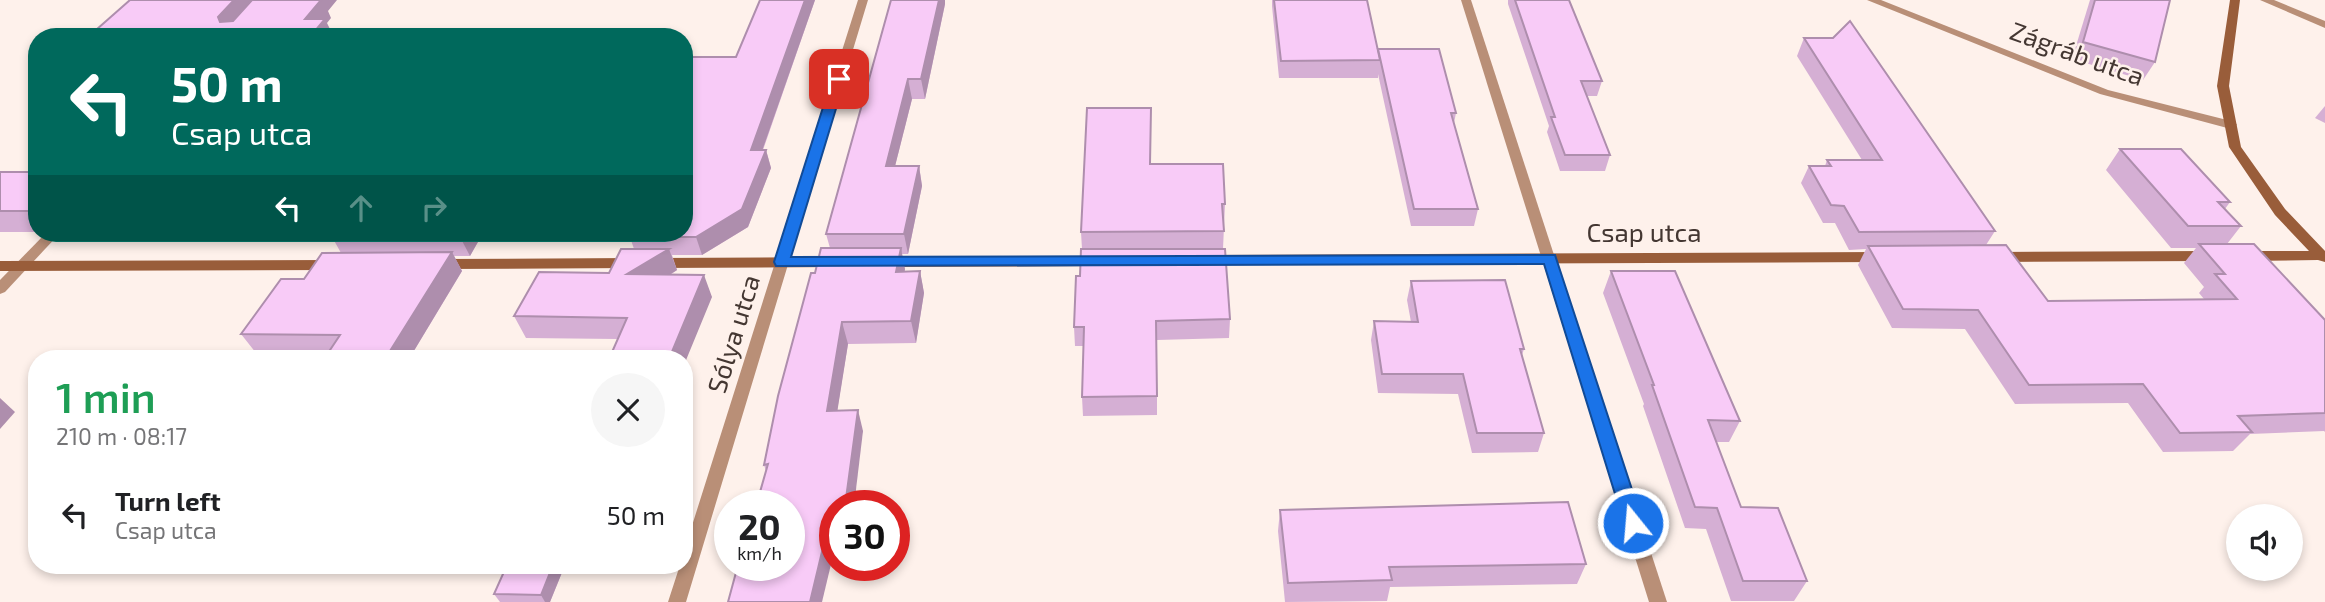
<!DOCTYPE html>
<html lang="en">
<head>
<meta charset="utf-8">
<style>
	body { margin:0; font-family:"Exo 2",sans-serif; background:#f6f6f6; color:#202124; height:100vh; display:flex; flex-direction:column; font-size:26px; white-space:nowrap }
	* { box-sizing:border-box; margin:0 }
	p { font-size:23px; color:#757577 }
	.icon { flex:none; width:38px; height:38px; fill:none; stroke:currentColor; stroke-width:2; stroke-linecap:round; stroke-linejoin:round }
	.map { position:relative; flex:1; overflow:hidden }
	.details { position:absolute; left:28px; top:350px; width:665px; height:224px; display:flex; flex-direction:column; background:#fff; border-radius:28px; box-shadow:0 4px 10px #0003 }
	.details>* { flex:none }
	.banner { position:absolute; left:28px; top:28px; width:665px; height:214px; border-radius:28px; box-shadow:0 4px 10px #0003; background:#00695c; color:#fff; overflow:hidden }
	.controls { position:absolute; left:2226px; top:504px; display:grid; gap:14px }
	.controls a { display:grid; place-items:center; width:77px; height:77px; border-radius:50%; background:#fff; box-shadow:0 4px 10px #0003; font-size:35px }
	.speed { position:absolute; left:714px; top:490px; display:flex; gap:14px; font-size:35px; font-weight:700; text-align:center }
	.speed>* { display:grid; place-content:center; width:91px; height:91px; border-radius:50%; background:#fff; box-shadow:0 4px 10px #0003; line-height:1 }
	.speed small { font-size:18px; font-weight:400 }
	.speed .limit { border:10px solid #d22; background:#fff; color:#111 }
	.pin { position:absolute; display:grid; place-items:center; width:60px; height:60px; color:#fff; margin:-30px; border-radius:14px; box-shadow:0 4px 10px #0006 }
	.me { position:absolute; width:77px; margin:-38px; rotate:343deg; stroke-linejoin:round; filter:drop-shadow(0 0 5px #0008) }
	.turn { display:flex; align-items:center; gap:24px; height:147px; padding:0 28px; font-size:32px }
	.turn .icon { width:91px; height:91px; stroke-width:2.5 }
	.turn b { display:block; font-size:49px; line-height:60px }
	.lanes { display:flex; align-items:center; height:66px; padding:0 28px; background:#0003; justify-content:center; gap:35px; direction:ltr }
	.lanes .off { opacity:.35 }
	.round { display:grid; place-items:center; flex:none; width:74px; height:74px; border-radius:37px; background:#f6f6f6 }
	.overview { display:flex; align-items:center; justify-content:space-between; height:119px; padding:0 28px }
	h1 { font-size:42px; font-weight:600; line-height:52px; color:#1e9e55 }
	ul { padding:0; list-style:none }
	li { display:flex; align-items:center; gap:21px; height:91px; padding:0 28px }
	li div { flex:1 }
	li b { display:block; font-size:26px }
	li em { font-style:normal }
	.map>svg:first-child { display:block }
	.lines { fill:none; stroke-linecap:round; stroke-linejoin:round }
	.lane { fill:#b98f77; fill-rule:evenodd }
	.street { fill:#b98f77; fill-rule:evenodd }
	.secondary { fill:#995d3a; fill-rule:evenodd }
	.wall { fill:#d5afd4 }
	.shaded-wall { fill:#ae8ead }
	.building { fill:#f8cbf7; stroke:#ae8ead; stroke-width:2 }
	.route { fill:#1a73e8; stroke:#114b97; stroke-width:2 }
	.labels { text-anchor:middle; stroke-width:5; stroke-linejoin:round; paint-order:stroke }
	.street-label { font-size:26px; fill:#443732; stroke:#fef1eb }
</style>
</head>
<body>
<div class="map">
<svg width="2325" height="602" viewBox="0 0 2325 602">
	<rect width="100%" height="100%" fill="#fef1eb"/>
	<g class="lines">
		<!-- lane -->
		<path class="lane" d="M2260 0H2274L2325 21V28Z"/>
		<!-- street -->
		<g class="street">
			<path d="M858 0H868L686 602H668L680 565H684V551Z"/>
			<path d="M1461 0H1471L1667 602H1649Z"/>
			<path d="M1867 0H1881L2108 90 2235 122 2237 125 2231 129 2100 94Z"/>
			<path d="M46 233H60L5 292 0 294V280Z"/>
		</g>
		<!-- secondary -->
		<g class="secondary">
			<path d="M2230 0H2240L2229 86 2241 147 2285 209 2325 251V262L2318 260 2246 261 2239 256 2246 251H2309L2275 215 2229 147 2217 86Z"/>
			<path d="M2208 251 2215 256 2208 261 1997 262 1990 257 1997 252Z"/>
			<path d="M1879 252 1886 257 1879 262 1206 265 1199 260 1206 255Z"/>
			<path d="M1099 256 1106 261 1099 266 884 267 877 262 884 257Z"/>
			<path d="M836 257 843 262 836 267 657 268 650 263 657 258Z"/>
			<path d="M633 258 640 263 633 268 440 269 433 264 440 259Z"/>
			<path d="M332 260 339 265 332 270 0 271V261Z"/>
		</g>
	</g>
	<!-- wall -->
	<g class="wall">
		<path d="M760 0H815L763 150H766L771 168 748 227 702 255H672L677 270 670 275 712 297 617 339 526 338 514 316 609 273 634 249 630 237 736 57Z"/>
		<path d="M891 0H945V4L925 99H912L895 166H919L922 186 908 254H902L905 272 920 271 924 293 916 343 848 344 837 411 863 431 835 506V556H833L766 471 764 465 815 273 830 248 826 234Z"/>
		<path d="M1272 0H1367L1378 51 1456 113 1454 123 1478 209 1474 226H1411L1378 74V78H1279L1272 6Z"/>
		<path d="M1508 0H1569L1602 81 1597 96H1587L1610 155 1605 171H1560L1547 132 1549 126 1508 4Z"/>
		<path d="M2090 0H2170L2155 62 2143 80 2072 59Z"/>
		<path d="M1804 38 1995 231 1986 245 2048 301 2204 299 2199 293 2204 287 2184 263 2196 248H2171L2106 170 2120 149 2230 202 2225 209 2241 226 2227 244 2325 320V432L2324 431 2250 434 2233 451 2163 452 2128 403 2015 404 1965 329 1892 328 1858 265 1866 249 1849 250 1835 223H1823L1801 183 1809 166H1825L1827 160H1862L1797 56Z"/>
		<path d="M2325 106V123L2315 118Z"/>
		<path d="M1150 164 1225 204 1223 249 1230 319 1229 338 1157 340V415L1083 416 1082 397 1084 346H1075L1074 327 1082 249 1081 232Z"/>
		<rect x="0" y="172" width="37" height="60"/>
		<path d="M332 233H483L470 256H454L462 271 409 359H324L327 354 256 353 241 334 304 279 341 253 331 235Z"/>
		<path d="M1611 271 1740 421 1729 442H1716L1741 507 1807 581 1794 601H1731L1706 529 1685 528 1643 406 1644 404 1603 293Z"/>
		<path d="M1411 281 1524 349 1522 355 1544 433 1538 452 1472 453 1458 394 1378 393 1371 340 1374 321 1411 322 1407 300Z"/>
		<path d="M1280 510 1586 564 1577 584 1390 587 1387 601 1285 602 1278 531Z"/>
		<path d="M565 565 550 602H500L494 594Z"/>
	</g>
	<!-- shaded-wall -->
	<g class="shaded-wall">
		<path d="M234 0H260L229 37 218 17Z"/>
		<path d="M313 0H337L328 11 331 18 327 23 334 37H310L305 19Z"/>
		<path d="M805 0H815L756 168 751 150Z"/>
		<path d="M939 0H945V4L925 99 921 79Z"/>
		<path d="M908 79 912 99 890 186 886 166Z"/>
		<path d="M766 150 771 168 748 227 702 255 696 237Z"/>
		<path d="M919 166 922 186 908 254 904 234Z"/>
		<path d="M460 233H483L470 256 459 235Z"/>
		<path d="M901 248 905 269 900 293 896 272Z"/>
		<path d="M669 249 677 270 636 296 627 274Z"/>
		<path d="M452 252 462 271 409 359H385Z"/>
		<path d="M920 271 924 293 916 343 911 321Z"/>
		<path d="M704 275 712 297 684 365V359H669Z"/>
		<path d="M842 322 848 344 834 432 827 411Z"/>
		<path d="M0 398 15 412 0 429Z"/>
		<path d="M858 410 863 431 854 506H845Z"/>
		<path d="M826 535 833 556 822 602H810Z"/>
		<path d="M553 565H565L550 602H545L541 595Z"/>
	</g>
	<!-- building -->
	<g class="building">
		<path d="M130 0H234L218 17 220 22 233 21 252 0H321L305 19H325L310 37H88Z"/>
		<path d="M760 0H805L751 150H766L742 209 696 237H630L632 233H684V57H736Z"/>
		<path d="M891 0H939L921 79H908L886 166H919L904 234H826Z"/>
		<path d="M1274 0H1367L1380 60 1281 61Z"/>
		<path d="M1515 0H1569L1602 81H1581L1610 155H1565L1551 117H1555Z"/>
		<path d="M2095 0H2170L2155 62 2083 42Z"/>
		<path d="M1850 21 1995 231 1859 232 1844 206 1831 205 1809 166H1831L1827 160H1882L1804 38H1833Z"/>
		<path d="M1378 49H1439L1456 113H1451L1478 209H1414Z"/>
		<path d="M1087 108H1151L1150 164H1223L1225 204H1222L1224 231 1081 232Z"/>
		<path d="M2120 149H2181L2230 202H2218L2241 226H2188Z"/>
		<rect x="0" y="172" width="37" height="39"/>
		<path d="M332 233H460L459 235H331Z"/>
		<path d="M2199 244H2254L2325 320V413L2238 416 2252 432 2180 433 2143 384 2029 385 1978 310 1903 309 1868 246 2006 245 2048 301 2237 299 2215 274H2225Z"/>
		<path d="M821 248H901L896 272 920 271 911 321 842 322 827 411 858 410 845 506H835V535H826L810 602H728L738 565H789V506H756L768 464 764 465 778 396 811 273H815Z"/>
		<path d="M621 249H669L627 274 704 275 669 359H609L627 318 514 316 539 272 609 273Z"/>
		<path d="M1081 249H1225L1230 319 1156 321 1157 396 1082 397 1084 327H1074L1076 276H1080Z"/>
		<path d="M452 252 385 359H324L340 335 241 334 281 279H304L322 253Z"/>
		<path d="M1611 271H1675L1740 421 1708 420 1741 507 1778 508 1807 581H1743L1717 508 1695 507 1652 385H1654Z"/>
		<path d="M1505 280 1524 349H1520L1544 433H1477L1463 374H1382L1374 321 1418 322 1411 281Z"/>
		<path d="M1568 502 1586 564 1389 567 1392 580 1288 583 1280 510Z"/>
		<path d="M507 565H553L541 595 494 594Z"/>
	</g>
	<!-- route -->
	<path class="route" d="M839 75 845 79 791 257 1555 255 1643 523 1640 528 1633 531 1627 528 1624 523 1544 264 776 266 774 262 832 79Z"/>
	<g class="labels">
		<!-- street labels -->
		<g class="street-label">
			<text transform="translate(2077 54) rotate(20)" y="9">Zágráb utca</text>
			<text x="1644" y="242">Csap utca</text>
			<text transform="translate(734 334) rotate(-73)" y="9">Sólya utca</text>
		</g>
	</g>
</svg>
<div class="controls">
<a><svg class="icon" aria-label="sound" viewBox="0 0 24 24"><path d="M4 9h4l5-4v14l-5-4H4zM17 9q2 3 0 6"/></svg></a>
</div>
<div class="speed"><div>20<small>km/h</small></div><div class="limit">30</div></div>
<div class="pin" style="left:839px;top:79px;background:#d93025"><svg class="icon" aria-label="arrive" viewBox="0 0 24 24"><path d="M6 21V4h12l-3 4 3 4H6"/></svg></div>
<svg class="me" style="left:1633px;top:523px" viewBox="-20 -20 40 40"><circle r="17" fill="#1a73e8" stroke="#fff" stroke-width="3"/><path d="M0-11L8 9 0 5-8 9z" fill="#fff"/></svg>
<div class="banner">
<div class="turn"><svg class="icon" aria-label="left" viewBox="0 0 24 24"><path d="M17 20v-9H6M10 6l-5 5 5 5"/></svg><div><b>50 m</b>Csap utca</div></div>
<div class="lanes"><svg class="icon" aria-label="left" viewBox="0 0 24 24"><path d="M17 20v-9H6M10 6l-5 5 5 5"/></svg><svg class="icon off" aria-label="ahead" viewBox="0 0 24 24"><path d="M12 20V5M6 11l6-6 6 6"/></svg><svg class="icon off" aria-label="right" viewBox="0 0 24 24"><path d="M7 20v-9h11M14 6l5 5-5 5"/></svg></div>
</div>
<section class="details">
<div class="overview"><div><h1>1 min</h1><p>210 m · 08:17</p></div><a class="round"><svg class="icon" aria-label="close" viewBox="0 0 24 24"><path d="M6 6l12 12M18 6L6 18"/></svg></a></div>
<ul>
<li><svg class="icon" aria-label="left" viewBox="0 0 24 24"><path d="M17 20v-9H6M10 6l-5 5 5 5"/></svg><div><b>Turn left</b><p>Csap utca</p></div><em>50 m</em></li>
</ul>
</section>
</div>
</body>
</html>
